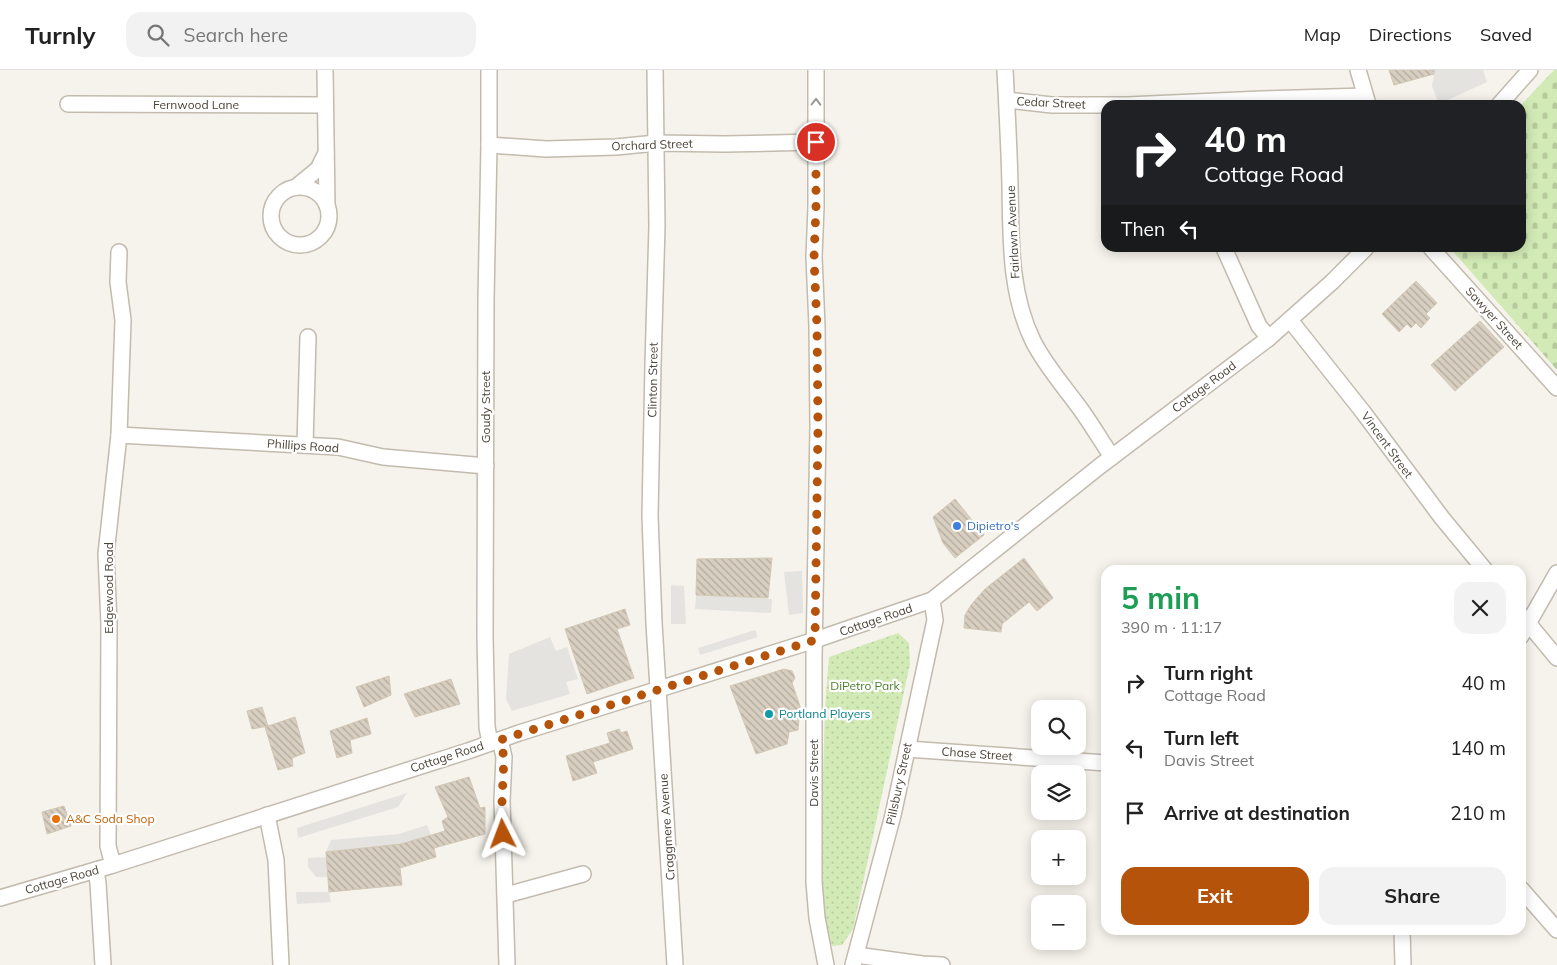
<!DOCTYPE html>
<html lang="en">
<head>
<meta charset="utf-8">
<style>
	body { margin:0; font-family:Mulish,sans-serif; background:#f2f2f2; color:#222; height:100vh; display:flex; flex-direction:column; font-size:19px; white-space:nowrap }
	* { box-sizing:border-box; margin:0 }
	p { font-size:16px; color:#767676 }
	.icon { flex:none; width:28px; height:28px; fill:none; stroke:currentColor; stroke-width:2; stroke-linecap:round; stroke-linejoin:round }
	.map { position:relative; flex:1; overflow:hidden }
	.panel { position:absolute; left:1101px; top:495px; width:425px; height:370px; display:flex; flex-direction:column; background:#fff; border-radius:15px; box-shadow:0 2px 12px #0003 }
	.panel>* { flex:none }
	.guide { position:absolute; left:1101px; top:30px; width:425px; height:152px; border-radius:15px; box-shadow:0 2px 12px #0003; background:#202124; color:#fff; overflow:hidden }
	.buttons { position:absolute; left:1031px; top:630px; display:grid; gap:10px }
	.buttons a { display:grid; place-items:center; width:55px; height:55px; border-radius:10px; background:#fff; box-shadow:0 2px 12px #0003; font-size:25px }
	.pin { position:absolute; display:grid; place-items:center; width:42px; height:42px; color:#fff; margin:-21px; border:2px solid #fff; border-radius:50%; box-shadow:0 1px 5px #0007 }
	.me { position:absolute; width:55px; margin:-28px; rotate:357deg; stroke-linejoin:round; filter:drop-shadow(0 0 4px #0008) }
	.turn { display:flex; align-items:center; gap:18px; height:105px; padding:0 20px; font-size:22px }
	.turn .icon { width:65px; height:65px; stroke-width:2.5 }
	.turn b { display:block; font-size:35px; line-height:42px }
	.then { display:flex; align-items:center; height:48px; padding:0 20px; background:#0003; gap:10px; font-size:19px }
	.round { display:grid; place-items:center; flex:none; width:52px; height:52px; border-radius:15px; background:#f2f2f2 }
	.summary { display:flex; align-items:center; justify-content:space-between; height:85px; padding:0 20px }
	h1 { font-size:30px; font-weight:700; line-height:38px; color:#1e9e55 }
	.action { display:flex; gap:10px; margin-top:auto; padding:10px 20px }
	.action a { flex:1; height:58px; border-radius:15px; background:#b45309; color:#fff; font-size:20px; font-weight:700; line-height:58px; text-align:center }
	.action a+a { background:#f2f2f2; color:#222 }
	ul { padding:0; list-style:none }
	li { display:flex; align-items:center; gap:15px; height:65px; padding:0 20px }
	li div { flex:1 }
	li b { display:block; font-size:19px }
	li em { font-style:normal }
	header { display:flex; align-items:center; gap:30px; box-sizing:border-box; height:70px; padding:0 25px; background:#fff; border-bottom:1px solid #e0e0e0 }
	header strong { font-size:24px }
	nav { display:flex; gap:28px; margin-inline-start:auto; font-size:18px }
	.search { width:350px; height:45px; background:#f2f2f2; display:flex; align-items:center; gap:12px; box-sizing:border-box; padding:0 18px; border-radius:15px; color:#767676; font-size:19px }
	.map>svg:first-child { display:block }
	.cemetery { fill:url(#cemetery-stones) }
	.park { fill:url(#park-dots) }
	.parking { fill:#e5e3e0 }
	.building { fill:url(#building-back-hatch); stroke:#d3c7b4 }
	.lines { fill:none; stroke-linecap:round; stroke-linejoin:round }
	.minor-casing { stroke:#c2bbae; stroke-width:18 }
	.minor { stroke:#fff; stroke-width:15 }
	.oneway { stroke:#9c9892 }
	.route { stroke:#b45309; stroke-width:9; stroke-dasharray:0 16.2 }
	.shop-dot { fill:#3f7fe0; stroke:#fff; stroke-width:2 }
	.culture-dot { fill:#0f9aa8; stroke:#fff; stroke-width:2 }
	.food-dot { fill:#e8710a; stroke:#fff; stroke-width:2 }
	.labels { text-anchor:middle; stroke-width:4.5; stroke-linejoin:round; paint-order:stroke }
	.street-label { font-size:12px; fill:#4b4439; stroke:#fff }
	.shop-label { font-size:12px; fill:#366cbe; stroke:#fff; text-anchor:start }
	.park-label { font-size:12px; fill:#4a7f2a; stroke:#fff }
	.culture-label { font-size:12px; fill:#0d838f; stroke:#fff; text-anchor:start }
	.food-label { font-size:12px; fill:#c56008; stroke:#fff; text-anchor:start }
</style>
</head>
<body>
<header>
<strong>Turnly</strong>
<div class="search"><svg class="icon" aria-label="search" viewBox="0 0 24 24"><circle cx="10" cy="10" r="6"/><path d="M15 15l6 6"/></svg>Search here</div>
<nav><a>Map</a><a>Directions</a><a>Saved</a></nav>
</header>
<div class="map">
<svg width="1557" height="895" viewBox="0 0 1557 895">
	<defs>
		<pattern id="cemetery-stones" width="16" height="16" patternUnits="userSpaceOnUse" patternTransform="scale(1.25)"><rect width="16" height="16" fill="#d2eab5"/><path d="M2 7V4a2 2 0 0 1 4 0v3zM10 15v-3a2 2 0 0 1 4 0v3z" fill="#b6ca9c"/></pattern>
		<pattern id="park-dots" width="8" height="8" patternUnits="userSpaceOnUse" patternTransform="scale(1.25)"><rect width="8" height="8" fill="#d2eab5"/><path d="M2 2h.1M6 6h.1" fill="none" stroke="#b6ca9c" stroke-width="1.8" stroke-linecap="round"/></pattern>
		<pattern id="building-back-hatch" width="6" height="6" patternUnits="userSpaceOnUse" patternTransform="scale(1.25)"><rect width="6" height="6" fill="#d8cfc1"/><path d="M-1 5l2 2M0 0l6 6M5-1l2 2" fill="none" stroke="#b1aa9e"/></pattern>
	</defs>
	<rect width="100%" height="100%" fill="#f6f3ec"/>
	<!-- cemetery -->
	<path class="cemetery" d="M1554 0H1557V300L1450 178H1521V35Z"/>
	<!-- park -->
	<path class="park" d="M898 563 909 573 910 594 853 859 842 875 832 876 826 861 820 807 825 638 829 587Z"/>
	<!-- parking -->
	<g class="parking">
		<path d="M1431 0H1483L1487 12 1439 34 1432 16 1434 6Z"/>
		<path d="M802 501 803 543 789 545 784 502Z"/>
		<path d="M671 515 684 516 686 554H671Z"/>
		<path d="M696 525 772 529 771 543 695 539Z"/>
		<path d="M755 560 758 567 700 585 698 578Z"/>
		<path d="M550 567 556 581 567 577 578 609 566 612 570 624 512 641 506 629 509 584Z"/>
		<path d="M407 723 398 737 298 768 297 758Z"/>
		<path d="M427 755 431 765 401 774 326 782 331 770 399 764Z"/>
		<path d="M327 787 328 807H316L308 797V788Z"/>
		<path d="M296 822H329L331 832 297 834Z"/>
	</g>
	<!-- building -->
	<g class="building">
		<path d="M1389 0H1434V4L1394 15Z"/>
		<path d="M1416 211 1437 233 1426 244 1430 248 1421 258 1416 253 1411 258 1407 254 1399 262 1382 244Z"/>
		<path d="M1480 251 1504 277 1455 321 1431 295Z"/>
		<path d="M955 429 984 465 955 488 943 473 933 447Z"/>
		<path d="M772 488 768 528 696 525 697 489Z"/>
		<path d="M1024 488 1053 528 1037 541 1029 532 1002 554 1001 562 964 558 965 545 971 535 985 519Z"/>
		<path d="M625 539 630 555 617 559 634 608 587 624 565 559Z"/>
		<path d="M784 599 792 601 795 608 792 613 800 636 798 660 789 662 787 674 756 684 730 616Z"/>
		<path d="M389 606 391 625 364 637 356 617Z"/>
		<path d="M451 609 460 634 415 647 404 624Z"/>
		<path d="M262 637 268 656 252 659 247 641Z"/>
		<path d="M295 647 305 683 292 688 293 696 278 700 265 657Z"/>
		<path d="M367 648 371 664 350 670 352 683 337 688 330 661Z"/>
		<path d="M619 659 621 663 627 661 633 679 593 692 597 703 573 711 566 686 610 673 607 663Z"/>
		<path d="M469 707 480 738 485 737V764L434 778 436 787 400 798 402 815 329 822 326 782 401 774 445 761 442 751 448 747 435 717Z"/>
		<path d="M64 736 71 756 47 764 42 742Z"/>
	</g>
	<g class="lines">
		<defs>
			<g id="minor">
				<path d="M325 0 327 135"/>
				<path d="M489 0V75L486 229 485 567 487 657 490 673"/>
				<path d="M655 0 657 156 653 294 650 446 654 553 675 895"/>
				<path d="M816 0V137L814 187 817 256 818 357 814 588V812L817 848 826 895"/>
				<path d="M1005 0C1007 38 1009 76 1010 114 1011 167 1009 222 1033 271 1044 293 1061 313 1076 333 1089 350 1100 369 1112 387"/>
				<path d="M1358 0 1368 34"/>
				<path d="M1007 30 1052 35H1127L1262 29 1365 26"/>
				<path d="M68 34 325 35"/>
				<path d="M1499 35 1530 0"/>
				<path d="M489 75 546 79 616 77 656 73 725 74 816 72"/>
				<path d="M296 117 318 99 326 83"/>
				<circle cx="300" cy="146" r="29"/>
				<path d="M1224 178 1259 256 1269 268"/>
				<path d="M1431 178 1557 318"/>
				<path d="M1290 250 1363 342 1442 448 1485 500"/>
				<path d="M119 365 338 377 383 387 486 396"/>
				<path d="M305 375 308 267"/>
				<path d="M1523 547 1557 588"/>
				<path d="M1521 566 1557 503"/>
				<path d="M500 670 504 687 502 731 507 895"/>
				<path d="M907 679 1106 693"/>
				<path d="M267 745 276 790 281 895"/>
				<path d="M113 795 108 776 109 554 106 484 119 365 123 250 118 212 119 182"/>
				<path d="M96 800 98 813 103 895"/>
				<path d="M1521 819 1557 860"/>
				<path d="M506 825 583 804"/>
				<path d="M0 828 113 795 468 681 519 663 815 570 932 530 1100 396 1269 268 1332 212 1366 178"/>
				<path d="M1402 860 1403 895"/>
				<path d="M856 885 922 894 942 895"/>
				<path d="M853 895 893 745 935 550 932 530"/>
			</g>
		</defs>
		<!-- minor casing -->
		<use href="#minor" class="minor-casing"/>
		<!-- minor -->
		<use href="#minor" class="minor"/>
	</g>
	<!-- one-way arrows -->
	<defs><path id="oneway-chevron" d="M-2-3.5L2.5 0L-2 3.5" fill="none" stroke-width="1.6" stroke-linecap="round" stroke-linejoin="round" transform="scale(1.25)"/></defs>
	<use class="oneway" href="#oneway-chevron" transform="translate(816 32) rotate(-89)"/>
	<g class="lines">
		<!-- route -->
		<path class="route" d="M503 764 502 731 504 687 500 670 815 570 818 357 817 256 814 188 816 137V72"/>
	</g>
	<!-- markers -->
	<circle class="shop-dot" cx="957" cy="456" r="5"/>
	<circle class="culture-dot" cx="769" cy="644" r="5"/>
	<circle class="food-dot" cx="56" cy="749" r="5"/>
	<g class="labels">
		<!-- street labels -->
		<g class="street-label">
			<text transform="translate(1051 33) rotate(3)" y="4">Cedar Street</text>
			<text x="196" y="39">Fernwood Lane</text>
			<text transform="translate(652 75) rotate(-2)" y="4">Orchard Street</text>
			<text transform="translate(1013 162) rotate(-93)" y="4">Fairlawn Avenue</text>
			<text transform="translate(1494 248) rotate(48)" y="4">Sawyer Street</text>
			<text transform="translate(653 310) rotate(-89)" y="4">Clinton Street</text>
			<text transform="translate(1204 317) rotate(-37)" y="4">Cottage Road</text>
			<text transform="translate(486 337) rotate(-90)" y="4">Goudy Street</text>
			<text transform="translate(1387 375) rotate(54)" y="4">Vincent Street</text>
			<text transform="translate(303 376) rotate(4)" y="4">Phillips Road</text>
			<text transform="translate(109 518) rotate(-90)" y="4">Edgewood Road</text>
			<text transform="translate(876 550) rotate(-19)" y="4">Cottage Road</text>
			<text transform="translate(977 684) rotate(4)" y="4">Chase Street</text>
			<text transform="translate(447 687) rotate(-18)" y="4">Cottage Road</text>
			<text transform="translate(814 703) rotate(-90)" y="4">Davis Street</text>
			<text transform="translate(899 714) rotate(-78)" y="4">Pillsbury Street</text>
			<text transform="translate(667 757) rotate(-94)" y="4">Craggmere Avenue</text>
			<text transform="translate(62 810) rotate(-16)" y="4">Cottage Road</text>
		</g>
		<!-- shop labels -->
		<g class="shop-label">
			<text x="967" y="460">Dipietro's</text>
		</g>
		<!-- park labels -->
		<g class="park-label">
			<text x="865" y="620">DiPetro Park</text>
		</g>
		<!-- culture labels -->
		<g class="culture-label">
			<text x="779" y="648">Portland Players</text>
		</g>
		<!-- food labels -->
		<g class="food-label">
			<text x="66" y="753">A&amp;C Soda Shop</text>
		</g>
	</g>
</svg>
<div class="buttons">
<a><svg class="icon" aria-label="search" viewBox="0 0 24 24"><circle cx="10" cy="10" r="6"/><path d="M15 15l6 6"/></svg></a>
<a><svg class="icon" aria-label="layers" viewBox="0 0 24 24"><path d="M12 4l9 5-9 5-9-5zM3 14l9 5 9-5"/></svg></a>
<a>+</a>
<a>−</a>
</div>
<div class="pin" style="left:816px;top:72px;background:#d93025"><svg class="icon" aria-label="arrive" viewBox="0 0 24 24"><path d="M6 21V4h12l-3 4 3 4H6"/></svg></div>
<svg class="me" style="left:503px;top:764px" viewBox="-20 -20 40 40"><path d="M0-17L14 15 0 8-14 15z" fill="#b45309" stroke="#fff" stroke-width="4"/></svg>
<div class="guide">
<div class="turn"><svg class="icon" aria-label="right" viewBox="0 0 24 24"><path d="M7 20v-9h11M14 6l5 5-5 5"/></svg><div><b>40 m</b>Cottage Road</div></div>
<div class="then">Then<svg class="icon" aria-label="left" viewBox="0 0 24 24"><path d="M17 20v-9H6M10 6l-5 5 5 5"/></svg></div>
</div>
<section class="panel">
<div class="summary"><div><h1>5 min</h1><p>390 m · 11:17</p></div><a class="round"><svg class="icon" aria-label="close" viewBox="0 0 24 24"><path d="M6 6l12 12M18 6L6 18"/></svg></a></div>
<ul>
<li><svg class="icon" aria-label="right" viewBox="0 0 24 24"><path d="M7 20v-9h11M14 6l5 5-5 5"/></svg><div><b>Turn right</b><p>Cottage Road</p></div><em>40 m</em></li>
<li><svg class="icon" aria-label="left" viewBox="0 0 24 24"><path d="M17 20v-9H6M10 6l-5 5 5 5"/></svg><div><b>Turn left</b><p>Davis Street</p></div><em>140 m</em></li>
<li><svg class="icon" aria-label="arrive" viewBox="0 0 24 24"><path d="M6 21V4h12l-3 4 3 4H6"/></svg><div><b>Arrive at destination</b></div><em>210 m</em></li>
</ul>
<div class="action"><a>Exit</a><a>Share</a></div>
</section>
</div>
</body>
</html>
